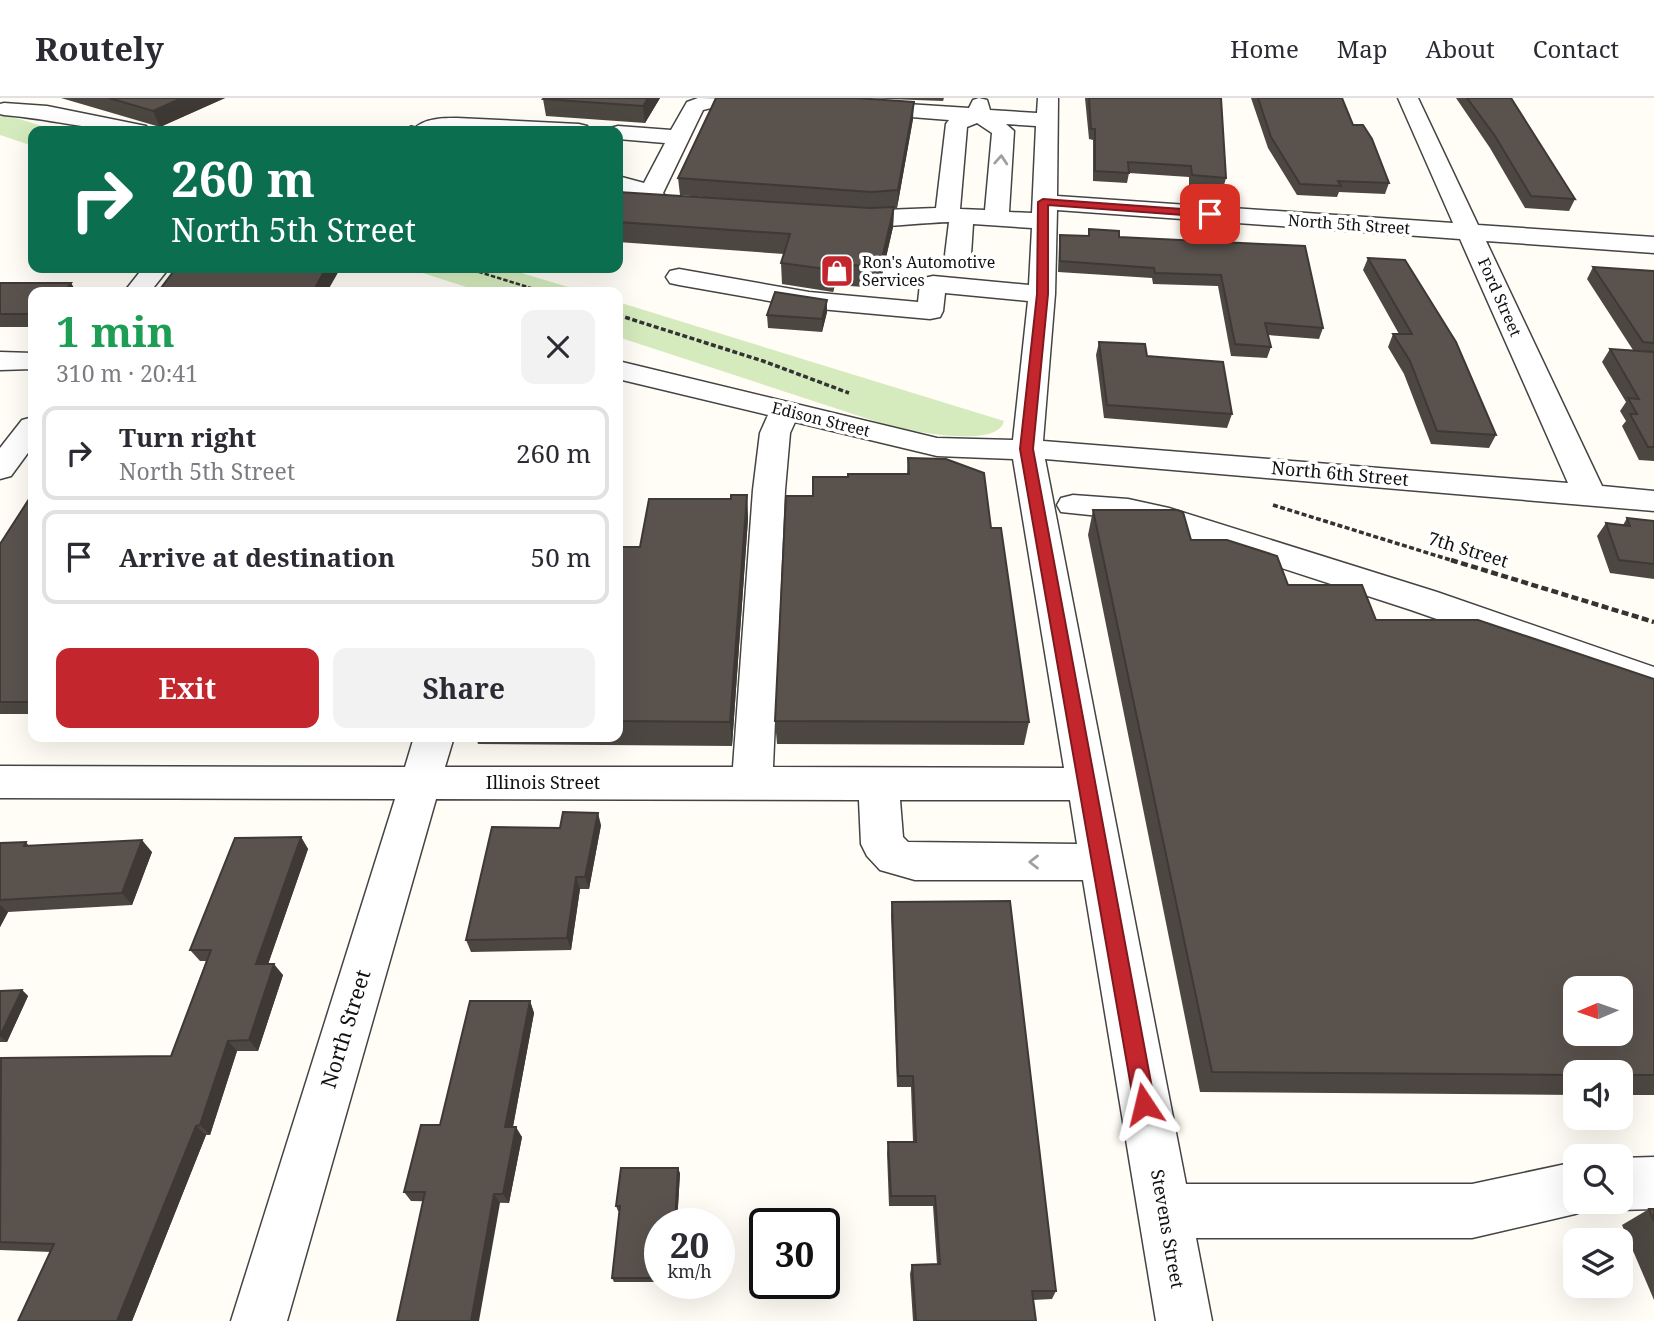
<!DOCTYPE html>
<html lang="en">
<head>
<meta charset="utf-8">
<style>
	body { margin:0; font-family:"Noto Serif",serif; background:#f2f2f3; color:#2b2b33; height:100vh; display:flex; flex-direction:column; font-size:26px; white-space:nowrap }
	* { box-sizing:border-box; margin:0 }
	p { font-size:23px; color:#7c7c81 }
	.icon { flex:none; width:38px; height:38px; fill:none; stroke:currentColor; stroke-width:2; stroke-linecap:round; stroke-linejoin:round }
	.map { position:relative; flex:1; overflow:hidden }
	.side { position:absolute; left:28px; top:189px; width:595px; height:455px; display:flex; flex-direction:column; background:#fff; border-radius:14px; box-shadow:0 7px 28px #0002 }
	.side>* { flex:none }
	.top-card { position:absolute; left:28px; top:28px; width:595px; height:147px; border-radius:14px; box-shadow:0 7px 28px #0002; background:#0b6e4f; color:#fff; overflow:hidden }
	.needle { width:46px; rotate:268deg }
	.fabs { position:absolute; left:1563px; top:878px; display:grid; gap:14px }
	.fabs a { display:grid; place-items:center; width:70px; height:70px; border-radius:14px; background:#fff; box-shadow:0 7px 28px #0002; font-size:35px }
	.speed { position:absolute; left:644px; top:1110px; display:flex; gap:14px; font-size:35px; font-weight:700; text-align:center }
	.speed>* { display:grid; place-content:center; width:91px; height:91px; border-radius:50%; background:#fff; box-shadow:0 7px 28px #0002; line-height:1 }
	.speed small { font-size:18px; font-weight:400 }
	.speed .limit { border:4px solid #111; border-radius:10px; background:#fff; color:#111 }
	.pin { position:absolute; display:grid; place-items:center; width:60px; height:60px; color:#fff; margin:-30px; border-radius:14px; box-shadow:0 4px 10px #0006 }
	.me { position:absolute; width:77px; margin:-38px; rotate:350deg; stroke-linejoin:round; filter:drop-shadow(0 0 5px #0008) }
	.turn { display:flex; align-items:center; gap:24px; height:147px; padding:0 28px; font-size:32px }
	.turn .icon { width:91px; height:91px; stroke-width:2.5 }
	.turn b { display:block; font-size:49px; line-height:60px }
	.round { display:grid; place-items:center; flex:none; width:74px; height:74px; border-radius:14px; background:#f2f2f3 }
	.headline { display:flex; align-items:center; justify-content:space-between; height:119px; padding:0 28px }
	h1 { font-size:42px; font-weight:700; line-height:52px; color:#1e9e55 }
	.primary-button { display:flex; gap:14px; margin-top:auto; padding:14px 28px }
	.primary-button a { flex:1; height:80px; border-radius:14px; background:#c4262e; color:#fff; font-size:28px; font-weight:700; line-height:80px; text-align:center }
	.primary-button a+a { background:#f2f2f3; color:#2b2b33 }
	ul { padding:0; list-style:none }
	li { display:flex; align-items:center; gap:21px; height:94px; margin:0 14px 10px; padding:0 14px; border:4px solid #e1e1e2; border-radius:14px }
	li div { flex:1 }
	li b { display:block; font-size:26px }
	li em { font-style:normal }
	header { display:flex; align-items:center; gap:42px; box-sizing:border-box; height:98px; padding:0 35px; background:#fff; border-bottom:2px solid #e1e1e2 }
	header strong { font-size:33px }
	nav { display:flex; gap:38px; margin-inline-start:auto; font-size:24px }
	.map>svg:first-child { display:block }
	.green { fill:#d5ebbd }
	.lines { fill:none; stroke-linecap:round; stroke-linejoin:round }
	.minor-casing { stroke:#444; stroke-width:3 }
	.path-far2 { stroke:#333; stroke-width:2.5; stroke-dasharray:4.5 2; stroke-linecap:butt }
	.path-far1 { stroke:#333; stroke-width:3.5; stroke-dasharray:5 2.5; stroke-linecap:butt }
	.path { stroke:#333; stroke-width:4.5; stroke-dasharray:7 3.5; stroke-linecap:butt }
	.minor { fill:#fff; fill-rule:evenodd }
	.wall { fill:#4d4742 }
	.shaded-wall { fill:#3f3936 }
	.building { fill:#5a524d; stroke:#3f3936; stroke-width:2; fill-rule:evenodd }
	.oneway { stroke:#a0a0a0 }
	.route { fill:#c4262e; stroke:#7f191e; stroke-width:2 }
	.labels { text-anchor:middle; stroke-width:7; stroke-linejoin:round; paint-order:stroke }
	.far-street-label { font-size:16px; fill:#111; stroke:#fff }
	.far-poi-label { font-size:16px; fill:#111; stroke:#fff; text-anchor:start }
	.street-label { font-size:18px; fill:#111; stroke:#fff }
	.near-street-label { font-size:21px; fill:#111; stroke:#fff }
</style>
</head>
<body>
<header>
<strong>Routely</strong>
<nav><a>Home</a><a>Map</a><a>About</a><a>Contact</a></nav>
</header>
<div class="map">
<svg width="1654" height="1223" viewBox="0 0 1654 1223">
	<rect width="100%" height="100%" fill="#fffdf5"/>
	<!-- green -->
	<g class="green">
		<path d="M0 15 58 33H33V48L0 37Z"/>
		<path d="M407 170H505L585 194H482Z"/>
		<path d="M618 204 1004 323C998 351 914 333 893 329L618 239Z"/>
	</g>
	<g class="lines">
		<defs>
			<g id="minor">
				<path d="M698 0 756 1 753 5C736 10 720 7 703 12L663 95 666 99 706 105 710 110 706 115 698 117 651 110 643 100 618 92V78L644 85 665 45 618 41V33H608L610 30 618 28 671 32 687 4Z"/>
				<path d="M979 0 987 2 990 12 1037 15 1038 0H1058L1057 98 1453 125 1398 0H1418L1478 127 1654 139V155L1486 143 1602 388 1654 393V413L1045 361 1186 1086H1472L1575 1064V1104H1595L1594 1109 1575 1116 1472 1140H1196L1212 1223H1156L1083 782H915L880 772 867 758 861 746 859 702 436 701 287 1223H231L395 701 0 700V668L405 669 414 639H454L445 669H733L753 392 760 335 768 317 618 281V263L937 340 1013 342 1028 203 945 195 943 213 940 219 930 221 809 210 679 187 670 185 666 179 670 173 679 171 809 194 918 204 920 186 924 180 933 178 1029 187 1032 130 973 126 971 157 967 162 958 165 949 162 945 157 949 124C911 125 871 133 833 124L830 119 833 114 936 110 946 26 949 22 860 15 853 13 849 9 853 5 860 3 969 10 973 2ZM977 25 992 35 985 112 960 111 967 29ZM1006 26 1036 28 1032 115 1009 114 1014 33ZM1057 112 1460 141 1568 385 1043 343 1055 196ZM795 324 937 358 1013 361 1064 670 773 669 785 392 790 335ZM900 702H1070L1077 746 908 744 903 739Z"/>
				<path d="M4 5 47 8 146 28 149 33C100 35 53 21 4 17L0 16V6Z"/>
				<path d="M457 20 579 26 587 28 590 33H416L414 31C424 20 443 20 457 20Z"/>
				<path d="M143 170H169L150 194H124Z"/>
				<path d="M0 254 33 255V271L0 272Z"/>
				<path d="M33 319V348L11 378 0 381V350L22 322Z"/>
				<path d="M1073 397 1128 401 1169 410 1437 494 1654 569V597L1411 512 1149 427 1128 421 1061 414 1057 407 1061 400Z"/>
				<path d="M1654 1059V1111L1620 1112 1602 1104H1620V1060Z"/>
			</g>
		</defs>
		<!-- minor casing -->
		<use href="#minor" class="minor-casing"/>
		<!-- path-far2 -->
		<path class="path-far2" d="M466 170 544 194"/>
		<!-- path-far1 -->
		<g class="path-far1">
			<path d="M618 217 763 263 849 295"/>
			<path d="M1273 407 1457 464"/>
		</g>
		<!-- path -->
		<path class="path" d="M1451 462 1654 524"/>
		<!-- minor -->
		<use href="#minor" class="minor"/>
	</g>
	<!-- wall -->
	<g class="wall">
		<path d="M61 0H225L160 29Z"/>
		<path d="M544 0H660L645 25 546 18 543 1Z"/>
		<path d="M716 0H944L943 3 861 0 913 21 897 110H894L893 129 879 190 835 187 833 194 782 186 781 165 784 156 618 144V94L751 103 680 97 678 80Z"/>
		<path d="M1085 0H1221L1226 80 1223 91 1189 88V79L1129 75 1127 85 1093 83V42L1089 41Z"/>
		<path d="M1251 0H1342L1353 27 1389 85 1385 96 1339 94 1337 99 1297 97 1268 50Z"/>
		<path d="M1456 0H1467L1575 101 1569 113 1525 110 1490 50Z"/>
		<path d="M1089 131 1119 139 1305 148 1323 230 1319 241 1268 237 1271 249 1267 260 1231 258 1218 188 1153 186 1152 180 1058 174 1059 147 1060 137 1088 138Z"/>
		<path d="M1368 160 1496 337 1489 350 1431 346 1404 276 1388 249 1393 236H1399L1363 172Z"/>
		<path d="M1593 169 1654 173V363L1639 362 1622 328 1626 323 1620 313 1626 304 1602 264 1610 251 1633 252 1587 181Z"/>
		<path d="M0 185H71L76 194H33V229H0Z"/>
		<path d="M827 214 822 234 768 230 767 217Z"/>
		<path d="M1099 244 1147 258 1232 316 1227 330 1104 320 1096 257Z"/>
		<path d="M908 360 991 430 1029 624 1024 647 777 646 775 623 848 379 907 376Z"/>
		<path d="M33 395V616H0V446Z"/>
		<path d="M747 397 748 421 732 648 478 646 476 639H618V449H640L731 401Z"/>
		<path d="M1093 412 1191 442 1288 487 1376 522 1654 581V997H1620V975H1575V997L1200 994 1088 437Z"/>
		<path d="M1627 420 1654 423V481L1610 475 1597 438 1606 425 1623 427Z"/>
		<path d="M601 727 589 791H580L571 852 471 854 466 842 560 730Z"/>
		<path d="M301 739 308 751 268 866 283 877 258 953H237L210 1037H206L132 1223H18L51 1154 0 1152V961L171 958 206 863H200L190 852Z"/>
		<path d="M26 744 29 748 152 754 132 807 8 814 0 829V745Z"/>
		<path d="M892 804 1056 1193 1052 1201 1033 1202 1036 1223H913L910 1176 912 1167 937 1166 933 1108H889L887 1055 888 1044H913L911 989H897L891 817Z"/>
		<path d="M22 892 28 898 7 944H0V893Z"/>
		<path d="M530 903 534 915 513 1029 522 1039 509 1105 411 1103 404 1094 440 1027Z"/>
		<path d="M680 1075 677 1125H660V1184H614L612 1180 619 1113H618L616 1108Z"/>
		<path d="M1649 1111H1654V1202L1622 1127Z"/>
	</g>
	<!-- shaded-wall -->
	<g class="shaded-wall">
		<path d="M182 0H225L160 29 153 13Z"/>
		<path d="M648 0H660L645 25 643 8Z"/>
		<path d="M914 4 913 21 897 110 898 92Z"/>
		<path d="M894 109 893 129 879 190 880 169Z"/>
		<path d="M835 166V187L833 194V172Z"/>
		<path d="M326 170H339L340 171 327 194H313Z"/>
		<path d="M71 185 76 194H64Z"/>
		<path d="M827 202V214L822 234V221Z"/>
		<path d="M747 397 748 421 732 648 730 624Z"/>
		<path d="M598 715 601 727 589 791 585 779Z"/>
		<path d="M301 739 308 751 264 878 256 866Z"/>
		<path d="M142 742 152 754 132 807 122 795Z"/>
		<path d="M576 779 580 791 571 852 567 840Z"/>
		<path d="M0 807 8 814 0 829Z"/>
		<path d="M274 866 283 877 258 953 249 942Z"/>
		<path d="M22 892 28 898 7 944 0 938Z"/>
		<path d="M530 903 534 915 511 1039 505 1029Z"/>
		<path d="M228 943 237 953 210 1037 200 1027Z"/>
		<path d="M196 1028 206 1037 132 1223H117Z"/>
		<path d="M516 1029 522 1039 509 1105 503 1096Z"/>
		<path d="M678 1070 680 1075 677 1125H675Z"/>
		<path d="M494 1096 500 1105 479 1223H471Z"/>
	</g>
	<!-- building -->
	<g class="building">
		<path d="M109 0H182L153 13Z"/>
		<path d="M544 0H648L643 8 543 1Z"/>
		<path d="M716 0H856L914 4 898 92 871 94 678 80Z"/>
		<path d="M1089 0H1221L1226 80 1192 77 1191 68 1128 64 1129 75 1095 73V31H1091Z"/>
		<path d="M1258 0H1342L1353 27H1363L1372 41 1389 85 1338 83 1341 88 1300 86 1271 39Z"/>
		<path d="M1467 0H1511L1575 101 1531 98 1495 38Z"/>
		<path d="M411 28 431 33H401Z"/>
		<path d="M618 94 870 110 894 109 880 169 835 166 833 172 781 165 790 136 618 124Z"/>
		<path d="M1089 131 1119 133V139L1305 148 1323 230 1265 225 1271 249 1235 246 1221 177 1155 175 1154 170 1060 163V137L1089 138Z"/>
		<path d="M1368 160 1405 162 1456 244 1496 337 1437 333 1410 263 1393 236H1412Z"/>
		<path d="M1593 169 1654 173V245L1643 244Z"/>
		<path d="M176 170H326L313 194H158Z"/>
		<path d="M0 185H71L64 194H33V216H0Z"/>
		<path d="M775 194 827 202 822 221 767 217Z"/>
		<path d="M1099 244 1145 246 1147 258 1223 264 1232 316 1107 307Z"/>
		<path d="M1610 251 1654 254V349H1648L1630 316H1637L1628 300 1639 301Z"/>
		<path d="M908 360 946 361 984 375 991 430H1001L1029 624 775 623 786 398H813V379H848V376H909Z"/>
		<path d="M33 395V604H0V446Z"/>
		<path d="M731 397H747L730 624 618 623V449H640L649 401H731Z"/>
		<path d="M1093 412H1177L1183 414 1191 442H1227L1277 458 1288 487H1362L1376 522H1478L1654 581V977H1620V975H1575V977L1212 974ZM1575 891H1620V936H1575Z"/>
		<path d="M1627 420 1654 423V466L1619 462 1606 425 1630 428Z"/>
		<path d="M563 714 598 715 585 779H576L567 840 466 842 492 729 560 730Z"/>
		<path d="M301 739 256 866H274L249 942 228 943 200 1027 196 1028 117 1223H18L54 1146 0 1144 1 960 171 958 211 852H190L235 740Z"/>
		<path d="M142 742 122 795 0 802V745L26 744 24 748Z"/>
		<path d="M1010 803 1056 1193H1032L1036 1223H916L912 1167 940 1166 935 1098H891L888 1044H916L913 978H898L892 804Z"/>
		<path d="M22 892 0 938V893Z"/>
		<path d="M470 903H530L505 1029H516L503 1096H494L471 1223H397L425 1094H404L421 1027H440Z"/>
		<path d="M621 1070H678L675 1125H660V1180H612L620 1108H616Z"/>
		<path d="M1649 1111H1654V1123Z"/>
	</g>
	<!-- one-way arrows -->
	<defs><path id="oneway-chevron" d="M-2-3.5L2.5 0L-2 3.5" fill="none" stroke-width="1.6" stroke-linecap="round" stroke-linejoin="round" transform="scale(1.75)"/></defs>
	<g class="oneway">
		<use href="#oneway-chevron" transform="translate(1001 62) rotate(-86)"/>
		<use href="#oneway-chevron" transform="translate(1034 764) rotate(-180)"/>
	</g>
	<!-- route -->
	<path class="route" d="M1043 101 1210 113 1215 116 1210 119 1048 107V196L1033 351 1155 1006 1152 1013 1144 1016 1137 1013 1134 1006 1020 351 1037 196 1038 104Z"/>
	<!-- icons -->
	<defs>
		<symbol id="shop-square" viewBox="-11 -11 22 22"><rect x="-9" y="-9" width="18" height="18" rx="4" fill="#c4262e" stroke="#fff"/><path d="M-5-2.5h2.3a2.7 3.5 0 0 1 5.4 0H5L5.5 6h-11ZM-1.5-2.5h3a1.5 2.3 0 0 0-3 0Z" fill="#fff"/></symbol>
	</defs>
	<g fill-rule="evenodd">
		<use href="#shop-square" x="818" y="154" width="38" height="38"/>
	</g>
	<g class="labels">
		<!-- far-street labels -->
		<g class="far-street-label">
			<text transform="translate(1349 126) rotate(4)" y="6">North 5th Street</text>
			<text transform="translate(1500 199) rotate(66)" y="6">Ford Street</text>
			<text transform="translate(821 321) rotate(14)" y="6">Edison Street</text>
		</g>
		<!-- far-poi labels -->
		<g class="far-poi-label">
			<text x="862" y="170">Ron's Automotive<tspan x="862" dy="18">Services</tspan></text>
		</g>
		<!-- street labels -->
		<g class="street-label">
			<text transform="translate(1340 376) rotate(5)" y="6">North 6th Street</text>
			<text transform="translate(1468 452) rotate(17)" y="6">7th Street</text>
			<text x="543" y="691">Illinois Street</text>
			<text transform="translate(1167 1131) rotate(80)" y="6">Stevens Street</text>
		</g>
		<!-- near-street labels -->
		<g class="near-street-label">
			<text transform="translate(346 931) rotate(-73)" y="7">North Street</text>
		</g>
	</g>
</svg>
<div class="fabs">
<a><svg class="needle" viewBox="-14 -14 28 28"><path d="M0-13l5 13h-10z" fill="#e53935"/><path d="M0 13l5-13h-10z" fill="#7c7c81"/></svg></a>
<a><svg class="icon" aria-label="sound" viewBox="0 0 24 24"><path d="M4 9h4l5-4v14l-5-4H4zM17 9q2 3 0 6"/></svg></a>
<a><svg class="icon" aria-label="search" viewBox="0 0 24 24"><circle cx="10" cy="10" r="6"/><path d="M15 15l6 6"/></svg></a>
<a><svg class="icon" aria-label="layers" viewBox="0 0 24 24"><path d="M12 4l9 5-9 5-9-5zM3 14l9 5 9-5"/></svg></a>
</div>
<div class="speed"><div>20<small>km/h</small></div><div class="limit">30</div></div>
<div class="pin" style="left:1210px;top:116px;background:#d93025"><svg class="icon" aria-label="arrive" viewBox="0 0 24 24"><path d="M6 21V4h12l-3 4 3 4H6"/></svg></div>
<svg class="me" style="left:1144px;top:1006px" viewBox="-20 -20 40 40"><path d="M0-17L14 15 0 8-14 15z" fill="#c4262e" stroke="#fff" stroke-width="4"/></svg>
<div class="top-card">
<div class="turn"><svg class="icon" aria-label="right" viewBox="0 0 24 24"><path d="M7 20v-9h11M14 6l5 5-5 5"/></svg><div><b>260 m</b>North 5th Street</div></div>
</div>
<section class="side">
<div class="headline"><div><h1>1 min</h1><p>310 m · 20:41</p></div><a class="round"><svg class="icon" aria-label="close" viewBox="0 0 24 24"><path d="M6 6l12 12M18 6L6 18"/></svg></a></div>
<ul>
<li><svg class="icon" aria-label="right" viewBox="0 0 24 24"><path d="M7 20v-9h11M14 6l5 5-5 5"/></svg><div><b>Turn right</b><p>North 5th Street</p></div><em>260 m</em></li>
<li><svg class="icon" aria-label="arrive" viewBox="0 0 24 24"><path d="M6 21V4h12l-3 4 3 4H6"/></svg><div><b>Arrive at destination</b></div><em>50 m</em></li>
</ul>
<div class="primary-button"><a>Exit</a><a>Share</a></div>
</section>
</div>
</body>
</html>
